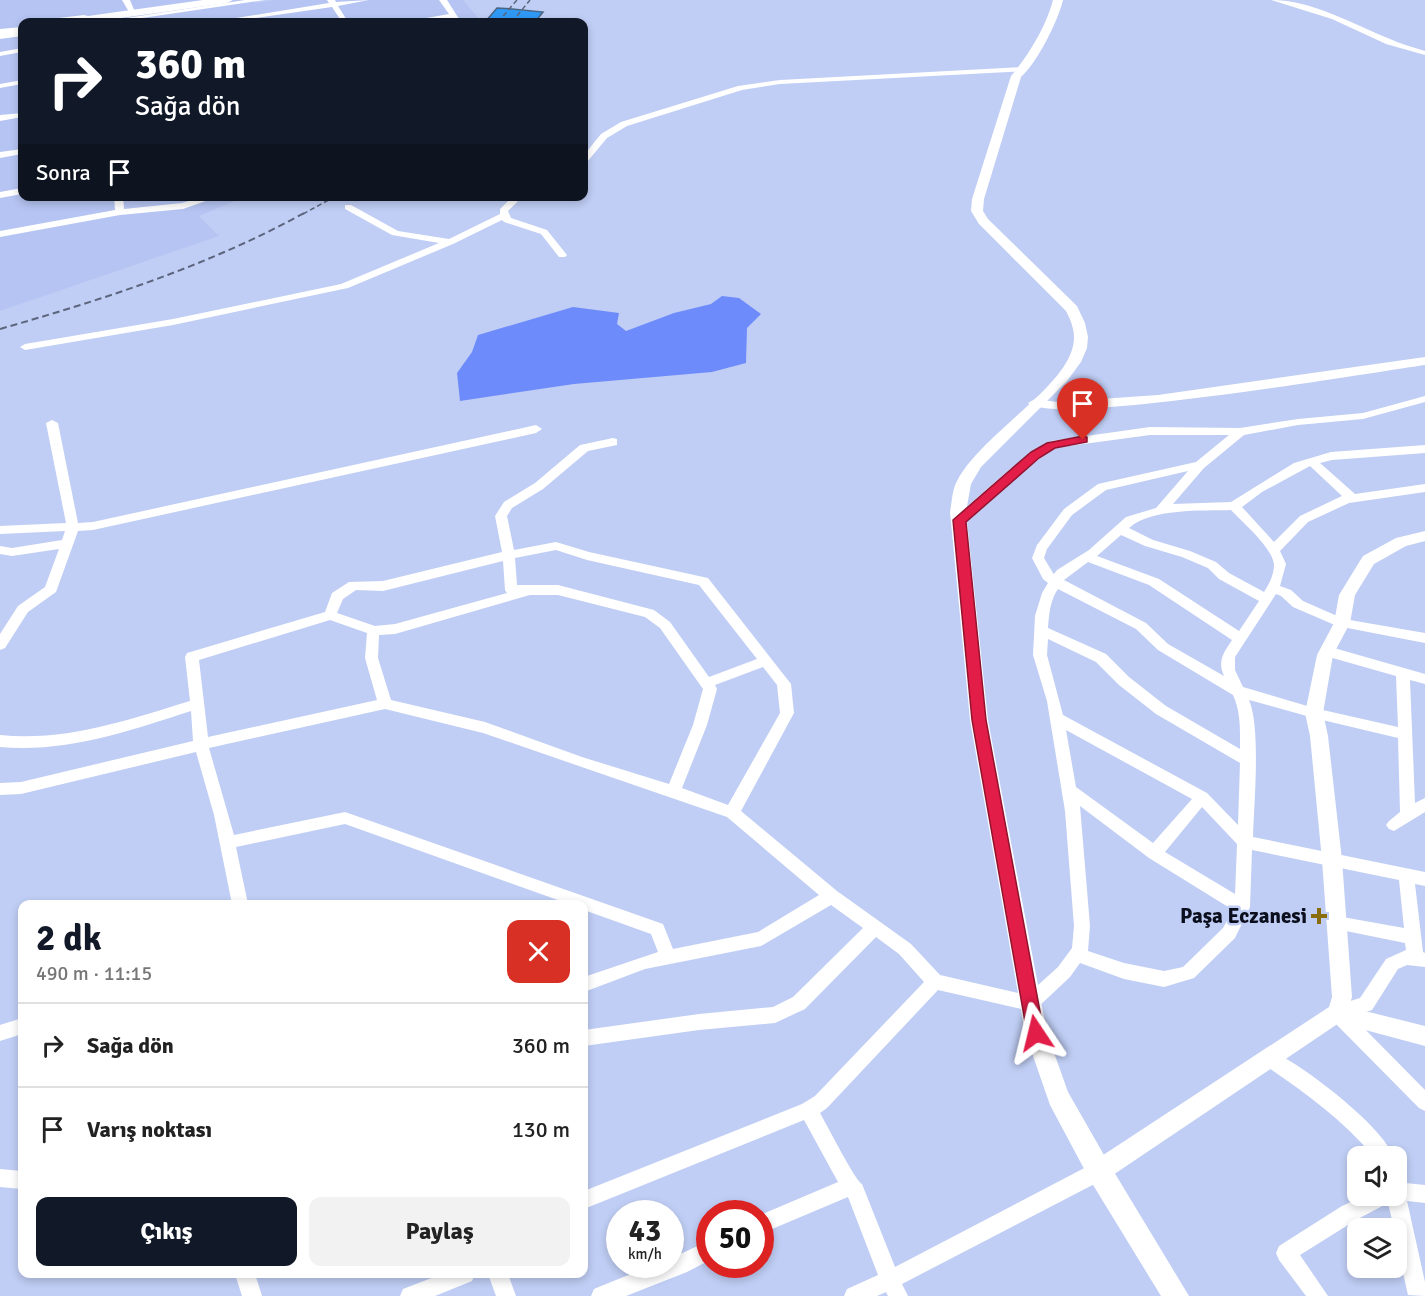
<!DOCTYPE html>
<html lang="tr">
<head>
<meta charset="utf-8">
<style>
	body { margin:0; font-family:Signika,sans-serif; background:#f2f2f2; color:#222; height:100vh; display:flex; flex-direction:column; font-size:22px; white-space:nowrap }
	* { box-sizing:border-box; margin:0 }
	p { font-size:20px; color:#767676 }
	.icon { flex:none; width:33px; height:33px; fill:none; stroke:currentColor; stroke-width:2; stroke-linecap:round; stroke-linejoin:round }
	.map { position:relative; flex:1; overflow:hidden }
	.panel { position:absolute; left:18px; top:900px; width:570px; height:378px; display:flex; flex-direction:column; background:#fff; border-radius:12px; box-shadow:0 3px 9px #0003 }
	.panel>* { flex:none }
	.top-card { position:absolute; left:18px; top:18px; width:570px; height:183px; border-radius:12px; box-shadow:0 3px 9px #0003; background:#111827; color:#fff; overflow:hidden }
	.tools { position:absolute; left:1347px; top:1146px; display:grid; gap:12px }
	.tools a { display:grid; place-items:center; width:60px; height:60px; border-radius:12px; background:#fff; box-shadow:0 3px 9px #0003; font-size:30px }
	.speed { position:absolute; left:606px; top:1200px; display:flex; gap:12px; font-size:30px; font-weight:700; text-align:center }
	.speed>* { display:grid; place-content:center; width:78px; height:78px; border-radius:50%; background:#fff; box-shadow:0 3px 9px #0003; line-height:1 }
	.speed small { font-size:15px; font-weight:400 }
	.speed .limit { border:9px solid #d22; background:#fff; color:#111 }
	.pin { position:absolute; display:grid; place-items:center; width:51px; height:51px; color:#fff; margin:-62px -26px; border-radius:50% 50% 50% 0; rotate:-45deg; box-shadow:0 0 6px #0007 }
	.pin .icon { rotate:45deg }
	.me { position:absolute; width:66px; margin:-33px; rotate:350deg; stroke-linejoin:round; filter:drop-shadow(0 0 4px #0008) }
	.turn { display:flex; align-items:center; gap:21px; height:126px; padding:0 18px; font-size:27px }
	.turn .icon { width:78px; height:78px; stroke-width:2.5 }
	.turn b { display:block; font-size:42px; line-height:51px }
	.then { display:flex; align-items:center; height:57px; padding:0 18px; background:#0003; gap:12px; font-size:22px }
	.round { display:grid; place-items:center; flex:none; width:63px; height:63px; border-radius:12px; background:#f2f2f2 }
	.headline { display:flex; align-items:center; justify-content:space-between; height:102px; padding:0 18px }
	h1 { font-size:36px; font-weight:700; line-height:45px; color:#111827 }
	.primary-button { display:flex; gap:12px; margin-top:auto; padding:12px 18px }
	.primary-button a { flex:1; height:69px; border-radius:12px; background:#111827; color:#fff; font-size:24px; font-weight:700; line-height:69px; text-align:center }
	.primary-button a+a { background:#f2f2f2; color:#222 }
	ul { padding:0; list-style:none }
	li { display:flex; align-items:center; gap:18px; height:84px; padding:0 18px; border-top:2px solid #e0e0e0 }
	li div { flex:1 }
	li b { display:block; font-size:22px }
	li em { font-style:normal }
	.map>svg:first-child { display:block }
	.built { fill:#b5c4f2 }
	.water { fill:#6d8bfa }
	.building { fill:#2f99f8; stroke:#4a6683; stroke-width:1.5 }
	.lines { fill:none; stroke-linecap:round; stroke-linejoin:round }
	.minor { fill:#fff; fill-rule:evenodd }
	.tertiary { fill:#fff; fill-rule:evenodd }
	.secondary { fill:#fff; fill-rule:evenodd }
	.primary { fill:#fff; fill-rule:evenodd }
	.rail-far1 { stroke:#5d657e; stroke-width:1.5; stroke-dasharray:5 3; stroke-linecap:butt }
	.rail { stroke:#5d657e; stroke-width:2; stroke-dasharray:7 4; stroke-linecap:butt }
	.route { fill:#e11d48; stroke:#92132f; stroke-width:1.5 }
	.poi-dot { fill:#8a6d0e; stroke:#c0cef5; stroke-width:2 }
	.labels { text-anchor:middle; stroke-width:5; stroke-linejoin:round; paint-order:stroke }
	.poi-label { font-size:21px; font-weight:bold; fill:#0b0f1d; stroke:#c0cef5; text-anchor:end }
</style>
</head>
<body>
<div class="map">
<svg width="1425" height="1296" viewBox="0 0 1425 1296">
	<rect width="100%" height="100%" fill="#c0cef5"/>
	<!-- built -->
	<path class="built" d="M0 0H255V3L274 0H463L479 19 477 22H22V196L244 197 199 216 219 236 0 311Z"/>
	<!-- water -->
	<path class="water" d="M722 296 739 298 761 314 747 328 746 363 712 372 574 384 460 401 457 373 472 352 478 335 573 307 619 313 617 324 626 331 674 313 711 304Z"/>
	<!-- building -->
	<path class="building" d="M497 8 512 9 543 12 535 22H485Z"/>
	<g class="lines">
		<!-- minor -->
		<g class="minor">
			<path d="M122 0H130L135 12H129Z"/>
			<path d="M245 0H265L115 22H99Z"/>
			<path d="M327 0H335L336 2 369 0 338 6 348 22H342L332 7 228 22H212L329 3Z"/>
			<path d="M439 0H447L461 22H455L452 18 419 22H404L449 14Z"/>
			<path d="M1271 0C1313 0 1352 24 1390 39 1401 44 1413 47 1425 51V55L1386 44 1332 19Z"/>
			<path d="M22 32V36L0 39V35Z"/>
			<path d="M22 48V52L0 56V52Z"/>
			<path d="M1024 67H1027V71L780 84 742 90 627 126 607 138 587 162 584 163V155L601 134 621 122 738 86 780 80Z"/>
			<path d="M22 80V84L0 88V84Z"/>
			<path d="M22 113V117L0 121V115Z"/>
			<path d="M22 149V154L0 158V152Z"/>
			<path d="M22 188V194L0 198V192Z"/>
			<path d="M114 196H123L124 209 182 203 205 196H220L183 209 120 215 0 237V231L115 210Z"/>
			<path d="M513 196H523L508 211 511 218 547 230 567 255 565 257H559L541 234 504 222 502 220 453 244 348 288 173 325 25 350 20 347 25 344 173 319 341 284 439 243 392 235 345 209V205H351L398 231 449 239 500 214V209Z"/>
			<path d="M1425 396V402L1363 419 1298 425 1244 435 1204 468 1173 504 1231 502 1294 463 1331 452 1425 445V453L1332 460 1320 463 1355 494 1425 484V492L1349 503 1308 522 1280 551 1286 564 1280 586 1291 590 1303 601 1344 619 1425 633V643L1337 626 1293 607 1281 596 1276 594 1235 657V670L1243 687 1314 708 1398 727 1396 676 1322 655 1320 651 1327 646 1425 674V684L1410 680 1415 803 1425 798V812L1394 831 1389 829 1386 825 1389 821 1400 812 1398 738 1314 718 1249 700C1261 728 1254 804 1253 837L1425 872V886L1415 884 1423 952 1425 953V967L1407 965 1398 969 1372 1010 1352 1016 1425 1090V1111L1419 1108 1331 1019 1328 1013 1331 1007 1360 998 1386 959 1406 950 1405 943 1331 928 1329 923 1331 918 1337 916 1404 928 1399 880 1252 850 1250 907 1235 938 1194 978 1164 987 1124 979 1080 963 1070 977 1036 1009 1030 1011 938 990 827 1108 820 1113C827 1125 855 1180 862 1184L895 1267 1092 1164 1099 1162 1106 1164 1108 1171 1106 1178 902 1284 908 1296H888L886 1292 877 1296H844L847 1289 878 1275 848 1197 760 1234V1215L838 1182 804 1120 584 1209V1191L802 1104 815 1096 924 982 899 954 876 937 805 1009 775 1023 699 1030 584 1046V1030L699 1014 773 1007 793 997 863 928 831 905 761 946 645 969 584 992V977L658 952 651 934 584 910V904H569L345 824 236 847 248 904H232L214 815 196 752 21 794 0 795V783L21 782 193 741 191 711C129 731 66 753 0 747V735C65 742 128 720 190 701L185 657 187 653 325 612 332 593 349 582 383 581 502 552 495 516 504 502 535 483 580 445 613 438 617 439V445L588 451 543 489 512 508 507 516 514 550 556 542 589 552 708 578 791 684 794 713 741 811 837 891 911 944 940 975 1027 995 1058 967 1072 948 1074 926 1065 811 1047 701 1033 655 1035 616 1042 593 1048 583 1043 579 1032 558 1037 545 1064 509 1098 484 1196 462 1229 435H1150L1054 448 1018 475 963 523H955L953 520 955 517 1010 469 1051 441 1150 427 1240 428 1298 419 1363 413ZM1310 466 1342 496 1300 516 1274 542 1242 507 1262 492ZM1188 471 1156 508 1126 517 1089 550 1057 570 1054 574 1053 573 1044 558 1047 549 1072 515 1106 490ZM1231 510C1243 523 1273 548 1274 565 1274 575 1269 584 1264 592L1229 573 1216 562 1190 551 1153 540 1129 528C1151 508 1202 511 1231 510ZM1121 535 1145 546 1182 557 1208 568 1219 579 1259 601 1239 631 1159 579 1097 556ZM556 550 587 560 699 585 757 659 709 677 670 622 654 610 558 585H517L515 558ZM503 561 505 590 507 593 395 624 375 626 337 613 343 599 356 590 383 591ZM1088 562 1149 585 1232 640C1224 652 1217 661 1224 676L1168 644 1146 623 1064 580ZM1058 589 1136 629 1158 650 1233 695C1241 712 1240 731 1240 749L1166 706 1129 677 1106 654 1048 628C1049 615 1050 600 1058 589ZM530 595H558L645 617 660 628 703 689 693 725 669 784 582 757 485 722 391 700 378 658 379 635 395 634ZM330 620 367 633 365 658 377 700 208 737 199 660ZM1048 639 1096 662 1119 685 1156 714 1240 763 1238 825 1207 793 1063 715 1047 655ZM763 667 777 685 780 713 728 805 682 788 707 725 717 689 715 685ZM385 709 483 733 727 817 819 895 758 932 673 949 663 924 345 812 234 835 209 748ZM1066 730 1192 799 1153 843 1076 787ZM1080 806 1149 858 1233 910 1223 928 1183 967 1164 971 1124 963 1088 951 1090 926ZM1202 807 1237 844 1235 894 1165 852Z"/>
			<path d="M52 420 58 423 78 523 93 522 536 425 542 429 536 433 93 530 78 531 56 592 28 612 5 648 0 650V634L18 606 45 587 59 549 12 556 0 554V546L12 548 62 540 65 531 0 534V526L66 523 46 423Z"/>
			<path d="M22 1018V1034L0 1041V1025Z"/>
			<path d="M1269 1050C1299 1061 1384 1127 1393 1156H1373C1342 1119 1303 1091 1263 1064L1260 1058 1263 1052Z"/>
			<path d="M0 1169 22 1171V1189L0 1187Z"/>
			<path d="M1396 1182 1425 1185V1203L1407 1201 1425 1282V1296L1408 1295 1396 1242V1228H1394L1388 1203 1356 1220 1300 1255 1328 1296H1306L1279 1260 1276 1253 1279 1246 1342 1206 1364 1196H1396Z"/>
			<path d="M710 1240V1260L687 1272 626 1296H591L594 1289 601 1286 656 1264H670V1259Z"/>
			<path d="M235 1274H255L262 1296H242Z"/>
			<path d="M442 1274H475L472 1281 435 1296H400L403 1289Z"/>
			<path d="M488 1274H508L516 1296H496Z"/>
		</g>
		<!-- tertiary -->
		<g class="tertiary">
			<path d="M1425 357V365C1374 372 1051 427 1028 403L1035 399 1057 402 1158 395Z"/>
			<path d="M1425 531V541L1406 546 1374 564 1355 595 1350 623 1333 655 1323 713 1328 736 1342 860 1352 997 1349 1007 1425 1026V1046L1339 1023 1107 1179 1099 1182 1091 1179 1088 1171 1091 1163 1329 1007 1332 997 1322 860 1310 736 1305 713 1317 655 1334 623 1339 595 1363 556 1396 538Z"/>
		</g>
		<!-- secondary -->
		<path class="secondary" d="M1053 0H1063C1058 21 1037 63 1021 77L984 199 983 211 988 219 1077 306 1085 323 1088 337 1087 348 1081 362 1067 381 981 467 971 484 966 512 988 720 1047 1033 1068 1092 1108 1162 1189 1296H1161L1090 1180 1050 1105 1025 1033 970 720 950 512C952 502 952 490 957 481 981 435 1064 389 1073 346 1076 334 1072 322 1066 311L979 224 971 211 972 199 1011 76C1028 56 1046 27 1053 0Z"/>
		<!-- primary -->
		<g class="primary">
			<path d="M203 0H233L227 3 93 22H44L50 19 84 15 88 16Z"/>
			<path d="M22 27V33L0 37V29Z"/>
		</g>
		<!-- rail-far1 -->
		<g class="rail-far1">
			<path d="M498 22 517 0"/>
			<path d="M512 22 530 0"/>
			<path d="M303 214 336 196"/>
		</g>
		<!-- rail -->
		<path class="rail" d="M0 329C105 299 210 265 306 212"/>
	</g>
	<!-- route -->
	<path class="route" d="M1083 436 1087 437V442L1055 448 1039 458 966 522 986 720 1044 1033 1042 1039 1036 1041 1030 1039 1027 1033 972 720 953 520 1031 452 1047 443Z"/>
	<!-- markers -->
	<path class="poi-dot" d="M1316 907h6v6h6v6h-6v6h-6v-6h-6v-6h6z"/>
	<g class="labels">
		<!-- poi labels -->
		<g class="poi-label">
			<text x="1307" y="923">Paşa Eczanesi</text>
		</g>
	</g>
</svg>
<div class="tools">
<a><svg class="icon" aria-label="sound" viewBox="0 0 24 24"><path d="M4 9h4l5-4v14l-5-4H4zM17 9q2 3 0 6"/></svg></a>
<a><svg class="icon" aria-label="layers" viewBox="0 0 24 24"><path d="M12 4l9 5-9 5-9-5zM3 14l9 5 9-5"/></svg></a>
</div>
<div class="speed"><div>43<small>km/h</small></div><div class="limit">50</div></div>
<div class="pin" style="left:1083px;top:440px;background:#d93025"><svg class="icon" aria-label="arrive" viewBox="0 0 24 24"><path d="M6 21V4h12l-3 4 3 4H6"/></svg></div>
<svg class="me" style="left:1036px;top:1033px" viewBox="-20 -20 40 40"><path d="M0-17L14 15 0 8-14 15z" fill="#e11d48" stroke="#fff" stroke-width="4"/></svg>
<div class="top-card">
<div class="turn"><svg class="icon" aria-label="right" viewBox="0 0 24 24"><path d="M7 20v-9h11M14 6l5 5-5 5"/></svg><div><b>360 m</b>Sağa dön</div></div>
<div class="then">Sonra<svg class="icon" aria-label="arrive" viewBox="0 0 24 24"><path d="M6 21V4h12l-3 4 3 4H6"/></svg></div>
</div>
<section class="panel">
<div class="headline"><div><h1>2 dk</h1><p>490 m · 11:15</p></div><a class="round" style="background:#d93025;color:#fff"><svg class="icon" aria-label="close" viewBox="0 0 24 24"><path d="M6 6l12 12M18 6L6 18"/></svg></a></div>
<ul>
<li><svg class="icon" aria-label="right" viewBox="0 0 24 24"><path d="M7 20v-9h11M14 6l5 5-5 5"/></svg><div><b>Sağa dön</b></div><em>360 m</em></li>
<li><svg class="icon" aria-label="arrive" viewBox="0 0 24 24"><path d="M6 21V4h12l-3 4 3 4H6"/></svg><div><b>Varış noktası</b></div><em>130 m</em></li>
</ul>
<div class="primary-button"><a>Çıkış</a><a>Paylaş</a></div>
</section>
</div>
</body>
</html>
